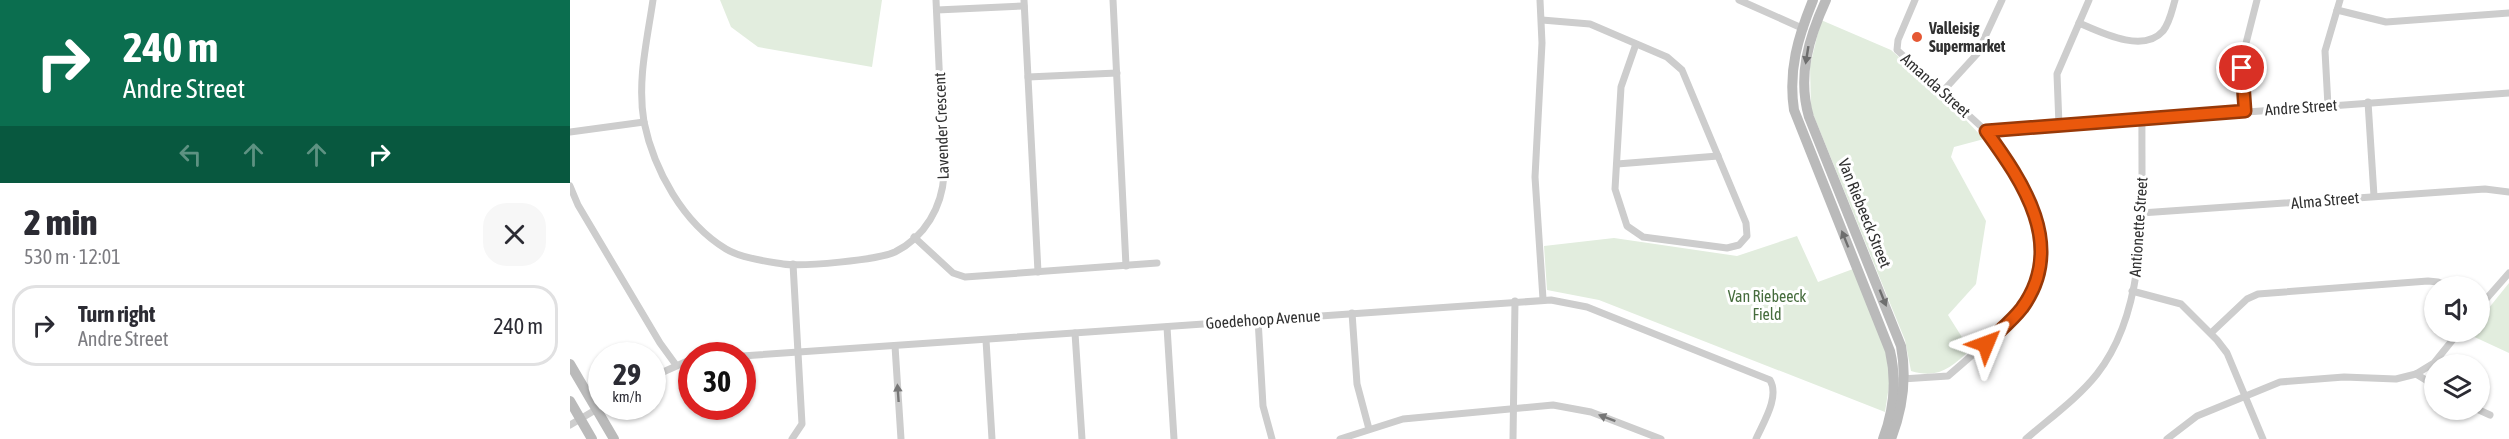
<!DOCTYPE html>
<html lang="en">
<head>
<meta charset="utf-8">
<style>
	body { margin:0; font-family:"Asap Condensed",sans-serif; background:#f7f7f7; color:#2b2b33; height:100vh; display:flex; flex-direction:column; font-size:22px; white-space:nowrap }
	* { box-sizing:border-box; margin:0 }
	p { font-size:20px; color:#7c7c81 }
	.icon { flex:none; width:33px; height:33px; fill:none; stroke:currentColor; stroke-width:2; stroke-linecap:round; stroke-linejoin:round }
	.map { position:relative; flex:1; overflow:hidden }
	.panel { display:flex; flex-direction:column; background:#fff; width:570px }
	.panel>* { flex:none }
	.hud { background:#0b6e4f; color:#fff; overflow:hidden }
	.tools { position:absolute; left:1854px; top:276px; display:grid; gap:12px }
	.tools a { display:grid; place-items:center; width:66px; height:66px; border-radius:50%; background:#fff; box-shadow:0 2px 4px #0004; font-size:30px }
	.speed { position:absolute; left:18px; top:342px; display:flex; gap:12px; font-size:30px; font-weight:700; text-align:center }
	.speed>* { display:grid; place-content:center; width:78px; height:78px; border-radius:50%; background:#fff; box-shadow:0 2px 4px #0004; line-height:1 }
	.speed small { font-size:15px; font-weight:400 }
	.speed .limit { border:9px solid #d22; background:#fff; color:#111 }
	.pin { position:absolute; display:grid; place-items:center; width:51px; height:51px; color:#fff; margin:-26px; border:3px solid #fff; border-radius:50%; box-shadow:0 2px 6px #0007 }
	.me { position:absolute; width:66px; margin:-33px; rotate:46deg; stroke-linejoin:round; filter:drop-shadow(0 0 4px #0008) }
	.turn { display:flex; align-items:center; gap:21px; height:126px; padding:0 24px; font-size:27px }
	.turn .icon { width:78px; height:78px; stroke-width:2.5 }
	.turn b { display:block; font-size:42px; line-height:51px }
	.lanes { display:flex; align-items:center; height:57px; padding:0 24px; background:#0003; justify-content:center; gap:30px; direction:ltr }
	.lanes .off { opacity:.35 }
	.round { display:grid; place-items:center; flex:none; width:63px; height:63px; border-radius:24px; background:#f7f7f7 }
	.summary { display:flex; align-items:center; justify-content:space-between; height:102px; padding:0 24px }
	h1 { font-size:36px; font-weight:800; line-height:45px }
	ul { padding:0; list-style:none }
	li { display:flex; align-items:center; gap:18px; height:81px; margin:0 12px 9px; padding:0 12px; border:3px solid #e1e1e2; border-radius:24px }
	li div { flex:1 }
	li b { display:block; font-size:22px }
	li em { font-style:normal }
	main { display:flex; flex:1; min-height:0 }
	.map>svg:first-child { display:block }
	.green { fill:#e2edde }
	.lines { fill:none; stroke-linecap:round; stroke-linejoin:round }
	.street { stroke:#cdcdcd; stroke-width:7 }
	.secondary { stroke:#bababa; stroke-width:10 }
	.oneway { fill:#6e6e6e }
	.oneway2 { fill:#777 }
	.route-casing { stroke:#983908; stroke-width:15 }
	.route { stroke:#ea580c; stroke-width:10 }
	.poi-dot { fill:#e55834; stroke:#fff; stroke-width:2 }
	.labels { text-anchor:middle; stroke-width:6; stroke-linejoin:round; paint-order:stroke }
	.poi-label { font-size:16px; font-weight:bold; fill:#303030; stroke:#fff; text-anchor:start }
	.street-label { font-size:16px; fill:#303030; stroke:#fff }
	.park-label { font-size:16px; fill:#466c3d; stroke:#fff }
</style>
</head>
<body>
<main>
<section class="panel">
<div class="hud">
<div class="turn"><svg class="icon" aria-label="right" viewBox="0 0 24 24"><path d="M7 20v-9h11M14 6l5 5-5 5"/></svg><div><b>240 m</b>Andre Street</div></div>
<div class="lanes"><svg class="icon off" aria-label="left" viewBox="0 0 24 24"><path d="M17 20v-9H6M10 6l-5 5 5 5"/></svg><svg class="icon off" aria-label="ahead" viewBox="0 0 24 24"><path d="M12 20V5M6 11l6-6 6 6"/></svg><svg class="icon off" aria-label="ahead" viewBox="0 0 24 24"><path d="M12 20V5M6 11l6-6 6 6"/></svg><svg class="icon" aria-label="right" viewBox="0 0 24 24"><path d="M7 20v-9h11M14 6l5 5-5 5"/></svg></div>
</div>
<div class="summary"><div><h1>2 min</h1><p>530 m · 12:01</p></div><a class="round"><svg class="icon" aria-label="close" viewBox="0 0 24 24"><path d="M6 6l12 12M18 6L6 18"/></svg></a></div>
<ul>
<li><svg class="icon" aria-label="right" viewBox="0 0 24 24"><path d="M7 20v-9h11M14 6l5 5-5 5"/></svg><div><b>Turn right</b><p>Andre Street</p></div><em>240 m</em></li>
</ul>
</section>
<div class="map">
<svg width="1939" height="439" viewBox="0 0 1939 439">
	<rect width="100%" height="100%" fill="#fff"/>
	<!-- green -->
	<g class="green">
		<path d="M150 0H312L302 67 188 47 161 27Z"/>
		<path d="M1251 20 1321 50 1371 94 1414 139 1384 147 1381 157 1416 221 1406 284 1378 315 1400 350C1381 368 1368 379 1341 371L1335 340 1241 109 1240 66Z"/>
		<path d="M1227 236 1248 282 1283 269 1316 352 1320 379 1315 412 1029 300 977 290 974 246 1044 238 1167 256Z"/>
		<path d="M1939 283V353L1898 334 1910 332V319Z"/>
	</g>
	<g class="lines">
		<!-- street -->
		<g class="street">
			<path d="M83 0C77 41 67 81 74 122 84 170 113 223 156 249 171 258 195 261 213 264 233 267 307 260 325 252 355 237 372 207 374 175L366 0"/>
			<path d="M454 0 468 272"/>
			<path d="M543 0 556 266"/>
			<path d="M970 0 972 43 965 177 973 299"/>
			<path d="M1169 0 1234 29"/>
			<path d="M367 10 454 6"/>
			<path d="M1767 10 1816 22 1939 13"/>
			<path d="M972 20 1020 24 1097 57 1112 70 1176 223 1177 236 1169 245 1157 248 1073 237 1057 226 1045 189 1051 87 1066 44"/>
			<path d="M1509 23C1530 32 1573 54 1593 31 1600 22 1602 10 1605 0"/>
			<path d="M458 77 547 73"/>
			<path d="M1374 90 1407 54 1432 0"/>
			<path d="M1798 102 1804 196"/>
			<path d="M1758 106 1755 51 1770 0"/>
			<path d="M1675 111 1673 55 1687 0"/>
			<path d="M1489 125 1487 74 1519 0"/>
			<path d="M1416 131 1939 93"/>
			<path d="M0 132 74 122"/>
			<path d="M1047 164 1148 156"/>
			<path d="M0 186 8 205 90 343 106 365"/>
			<path d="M1571 213 1915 189 1939 192"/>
			<path d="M344 237 383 273 395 277 587 263"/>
			<path d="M1562 291 1611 304 1647 340 1657 353 1693 439"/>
			<path d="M1910 306 1939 273"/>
			<path d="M782 313 787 384 799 429"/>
			<path d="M688 319 693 406 702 439"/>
			<path d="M597 327 604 439"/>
			<path d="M505 333 512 439"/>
			<path d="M1641 333 1677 299 1688 294 1858 281 1868 282 1877 286"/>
			<path d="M416 340 422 439"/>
			<path d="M325 346 331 439"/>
			<path d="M172 356 981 300 1017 307 1200 380C1210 397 1193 423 1186 439"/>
			<path d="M1846 374 1864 385"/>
			<path d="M82 377 122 359"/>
			<path d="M1332 379 1378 376 1415 344 1446 314 1456 300 1467 274 1472 248 1465 211 1416 131 1327 50 1328 40 1345 0"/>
			<path d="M1909 410 1920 415"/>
			<path d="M0 425 32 406"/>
			<path d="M222 439 232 424 223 264"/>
			<path d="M770 439 833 419 983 405 1021 412 1091 439"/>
			<path d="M943 439 945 301"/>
			<path d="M1456 439C1480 418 1508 398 1527 374 1580 307 1571 199 1572 120"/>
			<path d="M1597 439 1627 416 1710 382 1774 377 1826 379 1846 374 1864 363 1889 332"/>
		</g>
		<!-- secondary -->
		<g class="secondary">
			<path d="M1243 0C1228 37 1218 70 1224 110L1320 351C1327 381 1324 410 1313 439"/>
			<path d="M1256 0C1239 37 1227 76 1239 117L1331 346C1337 378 1333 408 1321 439"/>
			<path d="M0 364 44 439"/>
			<path d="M0 401 22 439"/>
		</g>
	</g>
	<!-- one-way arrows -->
	<defs><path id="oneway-solid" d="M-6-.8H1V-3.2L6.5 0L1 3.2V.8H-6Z" transform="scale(1.5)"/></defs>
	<g class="oneway">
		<use href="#oneway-solid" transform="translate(1237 55) rotate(99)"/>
		<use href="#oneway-solid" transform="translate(1275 239) rotate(-112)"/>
		<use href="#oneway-solid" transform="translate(1313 298) rotate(68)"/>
	</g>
	<g class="oneway2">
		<use href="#oneway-solid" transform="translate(328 393) rotate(-94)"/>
		<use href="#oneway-solid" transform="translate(1037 418) rotate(-159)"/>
	</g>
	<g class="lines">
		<defs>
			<path id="route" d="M1416 344C1428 332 1442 321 1452 308 1497 246 1453 182 1416 131L1675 111 1672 68"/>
		</defs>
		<!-- route casing -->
		<use href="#route" class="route-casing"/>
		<!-- route -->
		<use href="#route" class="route"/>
	</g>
	<!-- markers -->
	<circle class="poi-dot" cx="1347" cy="37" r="6"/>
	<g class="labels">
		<!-- poi labels -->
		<g class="poi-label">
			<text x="1359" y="34">Valleisig<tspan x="1359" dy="18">Supermarket</tspan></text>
		</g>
		<!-- street labels -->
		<g class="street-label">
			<text transform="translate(1366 85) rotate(42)" y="6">Amanda Street</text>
			<text transform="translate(1731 107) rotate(-4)" y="6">Andre Street</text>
			<text transform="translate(371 126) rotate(-92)" y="6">Lavender Crescent</text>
			<text transform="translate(1755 200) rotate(-5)" y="6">Alma Street</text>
			<text transform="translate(1295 213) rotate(68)" y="6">Van Riebeeck Street</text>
			<text transform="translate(1568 227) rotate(-86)" y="6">Antionette Street</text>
			<text transform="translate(693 319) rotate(-4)" y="6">Goedehoop Avenue</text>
		</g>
		<!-- park labels -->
		<g class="park-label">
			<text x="1197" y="302">Van Riebeeck<tspan x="1197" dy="18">Field</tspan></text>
		</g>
	</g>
</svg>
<div class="tools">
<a><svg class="icon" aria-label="sound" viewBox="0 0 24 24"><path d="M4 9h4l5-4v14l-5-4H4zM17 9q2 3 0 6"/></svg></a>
<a><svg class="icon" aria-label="layers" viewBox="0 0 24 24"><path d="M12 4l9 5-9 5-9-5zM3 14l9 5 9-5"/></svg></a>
</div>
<div class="speed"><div>29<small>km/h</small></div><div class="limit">30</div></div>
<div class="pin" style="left:1672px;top:68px;background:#d93025"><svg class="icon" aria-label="arrive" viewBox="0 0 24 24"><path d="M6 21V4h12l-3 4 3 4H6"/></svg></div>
<svg class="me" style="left:1416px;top:344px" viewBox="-20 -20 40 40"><path d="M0-17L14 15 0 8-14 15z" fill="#ea580c" stroke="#fff" stroke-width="4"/></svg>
</div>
</main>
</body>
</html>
